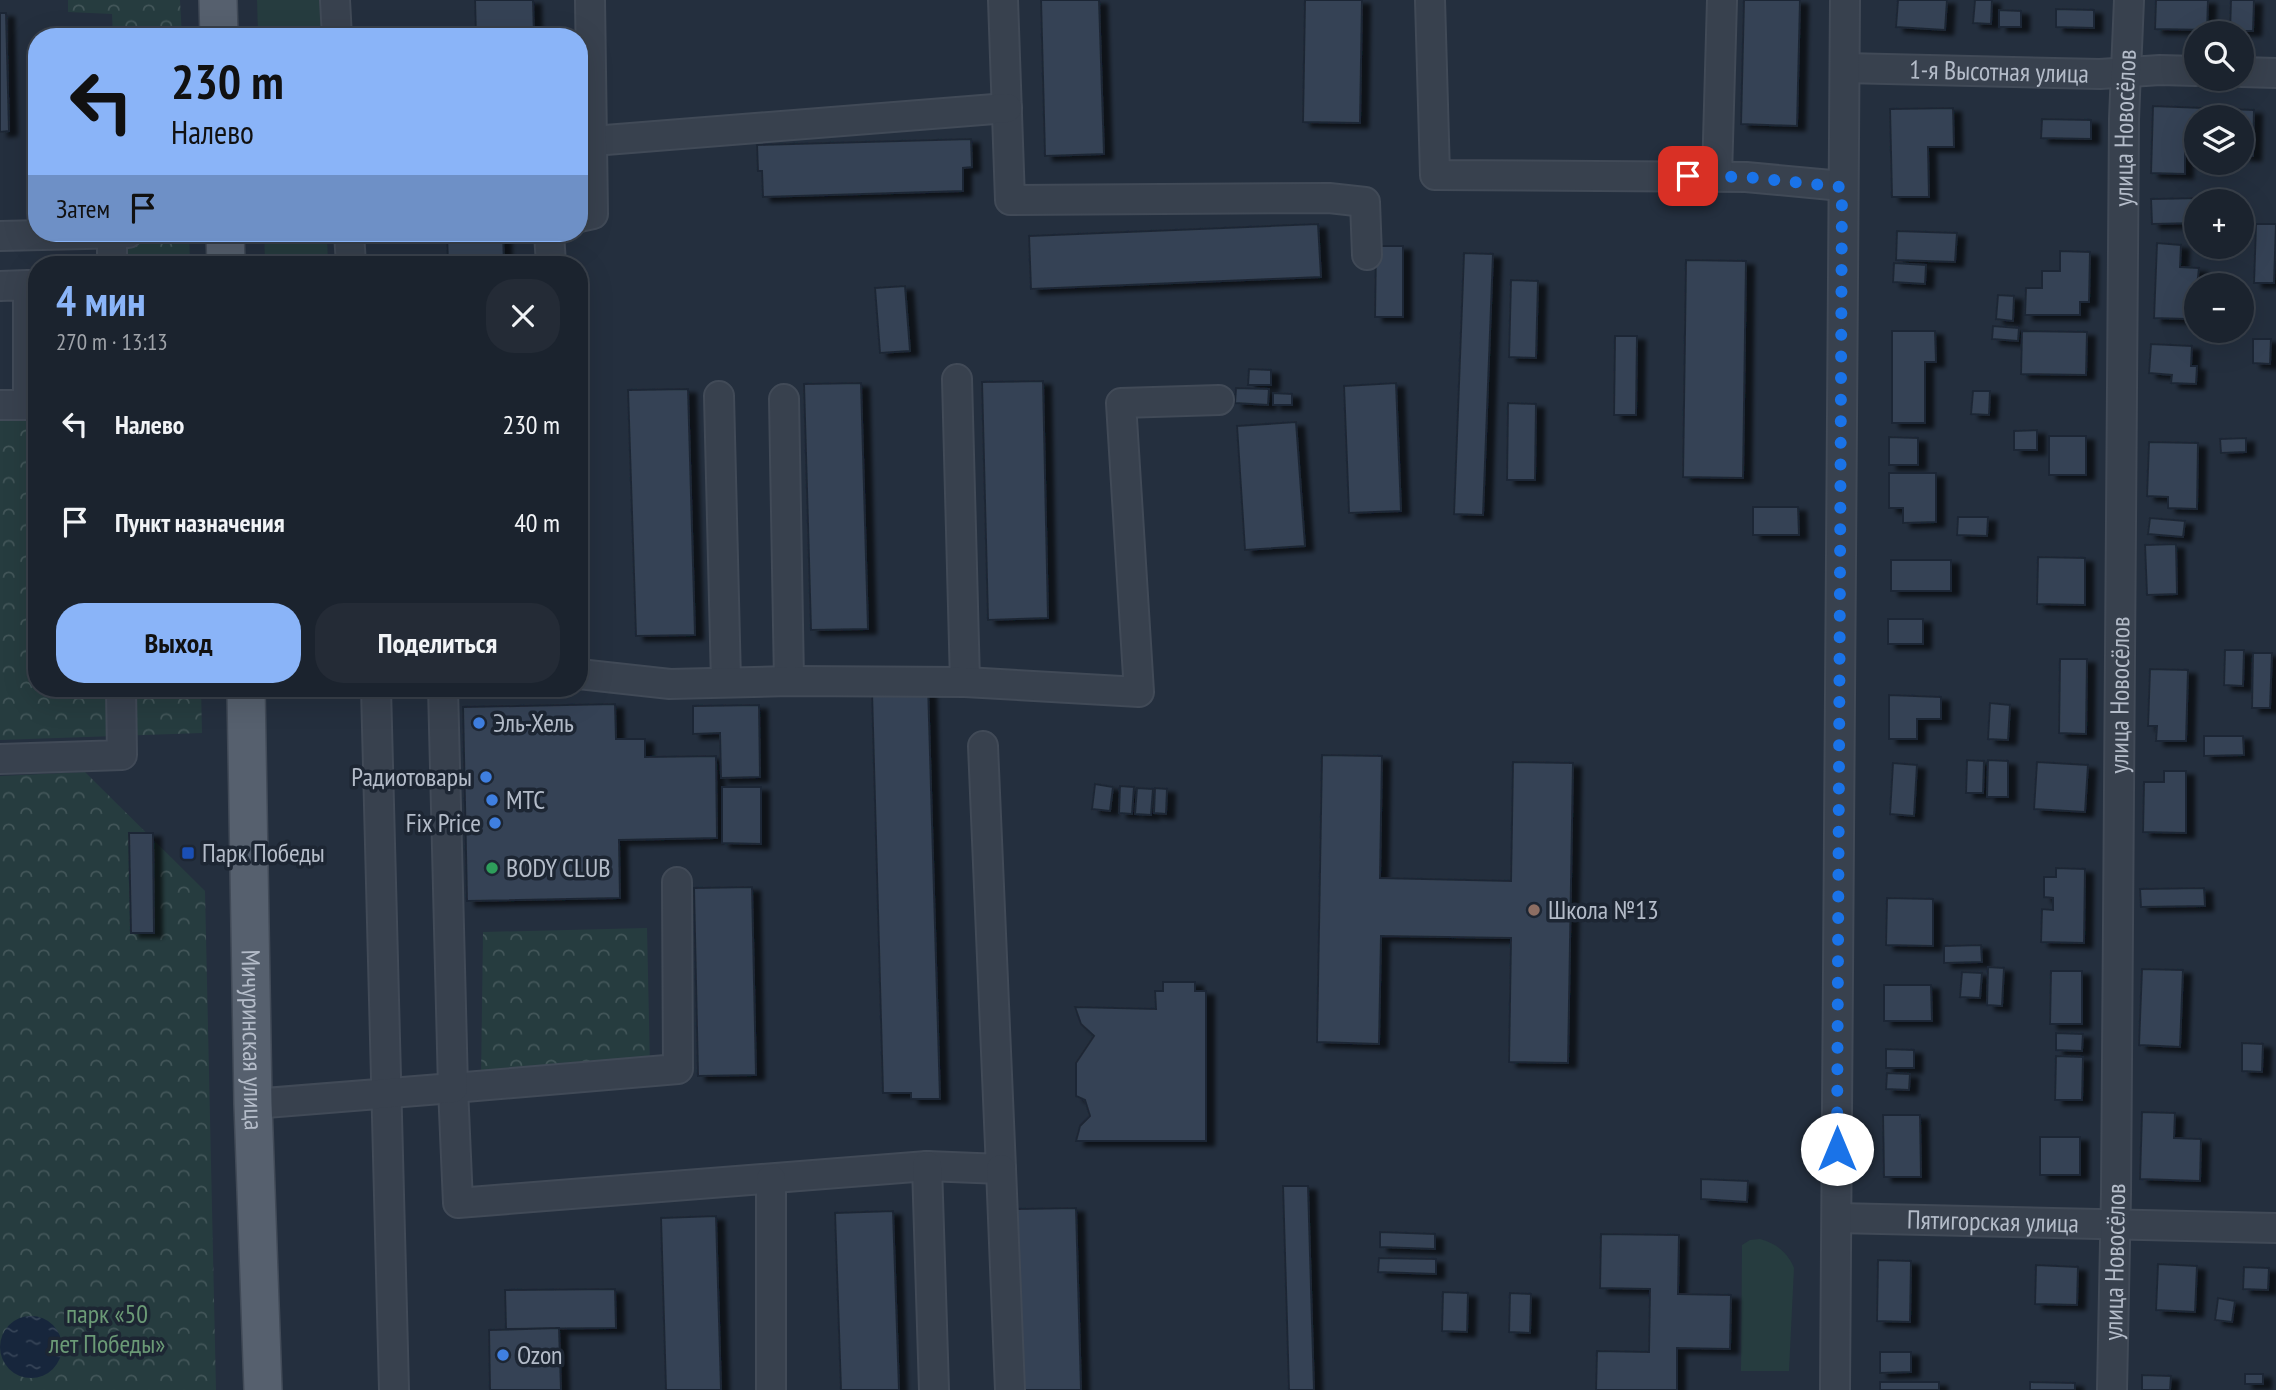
<!DOCTYPE html>
<html lang="ru">
<head>
<meta charset="utf-8">
<style>
	body { margin:0; font-family:"PT Sans Narrow",sans-serif; background:#242b36; color:#f1f3f6; height:100vh; display:flex; flex-direction:column; font-size:26px; white-space:nowrap }
	* { box-sizing:border-box; margin:0 }
	p { font-size:23px; color:#a0a4aa }
	.icon { flex:none; width:38px; height:38px; fill:none; stroke:currentColor; stroke-width:2; stroke-linecap:round; stroke-linejoin:round }
	.map { position:relative; flex:1; overflow:hidden }
	.drawer { position:absolute; left:28px; top:256px; width:560px; height:441px; display:flex; flex-direction:column; background:#1b232e; border-radius:28px; box-shadow:0 7px 28px #0002,0 0 0 2px #39404a }
	.drawer>* { flex:none }
	.top-card { position:absolute; left:28px; top:28px; width:560px; height:214px; border-radius:28px; box-shadow:0 7px 28px #0002,0 0 0 2px #39404a; background:#8ab4f8; color:#111; overflow:hidden }
	.tools { position:absolute; left:2184px; top:21px; display:grid; gap:14px }
	.tools a { display:grid; place-items:center; width:70px; height:70px; border-radius:50%; background:#1b232e; box-shadow:0 7px 28px #0002,0 0 0 2px #39404a; font-size:35px }
	.pin { position:absolute; display:grid; place-items:center; width:60px; height:60px; color:#fff; margin:-30px; border-radius:14px; box-shadow:0 4px 10px #0006 }
	.me { position:absolute; width:77px; margin:-38px; rotate:0deg; stroke-linejoin:round; filter:drop-shadow(0 0 5px #0008) }
	.turn { display:flex; align-items:center; gap:24px; height:147px; padding:0 28px; font-size:32px }
	.turn .icon { width:91px; height:91px; stroke-width:2.5 }
	.turn b { display:block; font-size:49px; line-height:60px }
	.then { display:flex; align-items:center; height:66px; padding:0 28px; background:#0003; gap:14px; font-size:26px }
	.round { display:grid; place-items:center; flex:none; width:74px; height:74px; border-radius:28px; background:#242b36 }
	.head { display:flex; align-items:center; justify-content:space-between; height:119px; padding:0 28px }
	h1 { font-size:42px; font-weight:600; line-height:52px; color:#8ab4f8 }
	.button { display:flex; gap:14px; margin-top:auto; padding:14px 28px }
	.button a { flex:1; height:80px; border-radius:28px; background:#8ab4f8; color:#111; font-size:28px; font-weight:600; line-height:80px; text-align:center }
	.button a+a { background:#242b36; color:#f1f3f6 }
	ul { padding:0; list-style:none }
	li { display:flex; align-items:center; gap:21px; height:98px; padding:0 28px }
	li div { flex:1 }
	li b { display:block; font-size:26px }
	li em { font-style:normal }
	.map>svg:first-child { display:block }
	.green { fill:#263c3f }
	.park { fill:url(#park-crowns) }
	.water { fill:url(#water-ripples) }
	.building { fill:#364354; stroke:#1f2835; stroke-width:2; filter:url(#shadow) }
	.lines { fill:none; stroke-linecap:round; stroke-linejoin:round }
	.minor-casing { stroke:#414a57; stroke-width:32 }
	.major-casing { stroke:#414a57; stroke-width:40 }
	.minor { stroke:#38414e; stroke-width:28 }
	.major { stroke:#56606e; stroke-width:37 }
	.route { stroke:#1a73e8; stroke-width:12; stroke-dasharray:0 21.6 }
	.shop-dot { fill:#3f7fe0; stroke:#1d2633; stroke-width:2.5 }
	.transit-dot { fill:#1a4fb4; stroke:#1d2633; stroke-width:2.5 }
	.leisure-dot { fill:#2e9e5b; stroke:#1d2633; stroke-width:2.5 }
	.education-dot { fill:#8d6e63; stroke:#1d2633; stroke-width:2.5 }
	.labels { text-anchor:middle; stroke-width:7; stroke-linejoin:round; paint-order:stroke }
	.street-label { font-size:26px; fill:#b4bcc9; stroke:#1d2633 }
	.poi-label { font-size:26px; fill:#b4bcc9; stroke:#1d2633; text-anchor:start }
	.park-label { font-size:26px; fill:#6b9a76; stroke:#1d2633 }
</style>
</head>
<body>
<div class="map">
<svg width="2276" height="1390" viewBox="0 0 2276 1390">
	<defs>
		<pattern id="park-crowns" width="20" height="18" patternUnits="userSpaceOnUse" patternTransform="scale(1.75)"><rect width="20" height="18" fill="#263c3f"/><path d="M2 6a3 3 0 1 1 6 0M12 15a3 3 0 1 1 6 0" fill="none" stroke="#435659"/></pattern>
		<pattern id="water-ripples" width="26" height="14" patternUnits="userSpaceOnUse" patternTransform="scale(1.75)"><rect width="26" height="14" fill="#17263c"/><path d="M2 4q2-2 4 0t4 0M15 11q2-2 4 0t4 0" fill="none" stroke="#364457"/></pattern>
		<filter id="shadow"><feDropShadow dx="8" dy="4.5" stdDeviation="2" flood-color="#0009"/></filter>
	</defs>
	<rect width="100%" height="100%" fill="#242f3e"/>
	<!-- green -->
	<g class="green">
		<path d="M257 0H321L322 37H258Z"/>
		<path d="M264 233H327L328 264H265Z"/>
		<path d="M1760 1239C1776 1243 1788 1253 1794 1268L1789 1371H1741L1742 1245 1750 1240Z"/>
	</g>
	<!-- park -->
	<g class="park">
		<path d="M68 0H180L182 37H113L112 14 68 12Z"/>
		<path d="M119 233H189L190 264H120Z"/>
		<path d="M37 419V688H201L202 733 0 740V420Z"/>
		<path d="M85 772 205 891 216 1390H0V776Z"/>
		<path d="M647 928 650 1067 481 1081 483 932Z"/>
	</g>
	<!-- water -->
	<circle class="water" cx="31" cy="1347" r="31"/>
	<!-- building -->
	<g class="building">
		<path d="M475 0H533L534 37H476Z"/>
		<path d="M1041 0H1099L1104 154 1045 156Z"/>
		<path d="M1305 0H1362L1360 123 1303 122Z"/>
		<path d="M1744 0H1800L1797 126 1741 124Z"/>
		<path d="M1898 0H1947L1945 30 1896 27Z"/>
		<path d="M1975 0H1992L1991 24 1973 23Z"/>
		<path d="M2156 0H2208L2207 30 2155 29Z"/>
		<path d="M2231 0H2254L2253 31H2230Z"/>
		<path d="M2056 9 2094 10V28L2056 27Z"/>
		<path d="M1999 10 2021 11V27H1999Z"/>
		<path d="M0 13H6L9 131 0 132Z"/>
		<path d="M2153 106 2254 110 2253 156H2242V117H2196V154L2185 153V174L2151 173Z"/>
		<path d="M1953 108 1954 147H1928L1929 197H1892L1890 109Z"/>
		<path d="M2042 119 2091 120V139L2041 138Z"/>
		<path d="M971 139 972 167 963 168V191L763 197 762 171H758L757 145Z"/>
		<path d="M2200 198V201H2196V223L2152 224 2151 199Z"/>
		<path d="M1318 224 1321 277 1031 289 1029 236Z"/>
		<path d="M2256 224H2276L2274 283H2254Z"/>
		<path d="M1897 231 1957 233 1955 262 1896 260Z"/>
		<path d="M447 233H503L504 264H448Z"/>
		<path d="M2157 243 2181 245 2180 267 2199 268 2196 295H2188L2187 319 2154 318Z"/>
		<path d="M1376 246H1403V317H1375Z"/>
		<path d="M2060 251 2090 252 2089 302H2080V315H2025L2026 288H2042V271H2060Z"/>
		<path d="M1464 253 1493 254 1483 515 1454 514Z"/>
		<path d="M1686 260 1746 261 1743 478 1683 477Z"/>
		<path d="M1894 263 1926 265 1925 284 1893 282Z"/>
		<path d="M1511 280 1538 281 1536 358 1509 357Z"/>
		<path d="M905 286 910 351 880 353 875 288Z"/>
		<path d="M1998 295 2014 296 2013 321 1996 319Z"/>
		<path d="M1993 326 2019 328 2018 341 1992 339Z"/>
		<path d="M1892 331H1935L1936 362H1925V423H1892Z"/>
		<path d="M2022 331 2087 332 2086 375 2021 374Z"/>
		<path d="M1615 336H1637L1636 415H1614Z"/>
		<path d="M2253 339H2271L2270 364 2253 363Z"/>
		<path d="M2151 344 2192 346 2191 366H2197L2196 384 2171 383 2172 375 2149 373Z"/>
		<path d="M1249 369 1271 370V385H1248Z"/>
		<path d="M1043 381 1048 618 988 620 982 382Z"/>
		<path d="M861 383 868 629 811 630 804 384Z"/>
		<path d="M1396 383 1401 511 1349 513 1344 386Z"/>
		<path d="M1236 388 1269 389 1268 405 1235 403Z"/>
		<path d="M688 389 695 635 636 636 628 390Z"/>
		<path d="M1973 391H1990L1989 415 1971 414Z"/>
		<path d="M1273 393 1292 394V405H1273Z"/>
		<path d="M1508 403 1536 404 1535 480H1507Z"/>
		<path d="M1296 422 1305 546 1245 550 1237 426Z"/>
		<path d="M2037 430V450H2014V431Z"/>
		<rect x="2049" y="436" width="37" height="39"/>
		<path d="M1889 437 1918 438V465H1889Z"/>
		<path d="M2246 438V452L2221 453 2220 439Z"/>
		<path d="M2149 442 2198 443 2197 509 2168 508V497L2147 496Z"/>
		<path d="M1889 473H1936V522L1903 523V508H1889Z"/>
		<path d="M1753 507H1798L1799 535H1753Z"/>
		<path d="M1958 517H1988L1987 536 1957 535Z"/>
		<path d="M2150 518 2185 521 2183 537 2148 534Z"/>
		<path d="M2176 544 2177 594 2147 595 2145 545Z"/>
		<path d="M2038 557 2085 558V605L2037 604Z"/>
		<rect x="1891" y="560" width="60" height="31"/>
		<rect x="1888" y="619" width="35" height="25"/>
		<path d="M2225 650H2244L2243 686 2224 685Z"/>
		<path d="M2253 653H2272L2270 708H2252Z"/>
		<path d="M2060 659H2087L2086 734 2059 733Z"/>
		<path d="M2150 669 2188 670 2186 741H2156L2157 726H2148Z"/>
		<path d="M928 685 940 1099H911V1093H883L872 692Z"/>
		<path d="M1889 695 1941 697V719H1917V739H1889Z"/>
		<path d="M1990 703 2010 705 2008 740 1988 739Z"/>
		<path d="M615 704 616 739H645V757L716 756 717 838 619 840 620 898 467 901 463 707Z"/>
		<path d="M759 705 760 777 721 778 720 733 693 734V706Z"/>
		<path d="M2204 736H2243L2244 755 2204 756Z"/>
		<path d="M1322 755 1382 756 1380 878 1511 881 1513 762 1573 763 1568 1063 1509 1062 1511 938 1381 936 1379 1044 1317 1042Z"/>
		<path d="M1967 760 1984 761 1983 793H1966Z"/>
		<path d="M1988 760 2008 761V797H1987Z"/>
		<path d="M2037 762 2088 765 2085 812 2034 809Z"/>
		<path d="M1893 763 1917 765 1914 816 1890 814Z"/>
		<path d="M2164 771H2186V833L2143 832 2144 782H2164Z"/>
		<path d="M1095 784 1113 787 1110 811 1092 809Z"/>
		<path d="M1120 786 1134 787 1132 814 1119 813Z"/>
		<path d="M722 787H761V844L722 843Z"/>
		<path d="M1137 788 1153 789 1151 815 1135 814Z"/>
		<path d="M1155 788 1167 789 1166 814 1154 813Z"/>
		<path d="M129 833H153L154 933H131Z"/>
		<path d="M2056 868 2085 869 2084 943 2041 942 2042 909 2053 910V898L2044 897V877H2056Z"/>
		<path d="M752 887 756 1075 698 1076 694 888Z"/>
		<path d="M2204 888 2205 906 2141 907 2140 889Z"/>
		<path d="M1887 898 1933 899V946L1886 945Z"/>
		<path d="M1981 945 1982 962 1944 963V946Z"/>
		<path d="M1988 967 2004 968 2002 1006 1987 1005Z"/>
		<path d="M2142 969 2183 970 2180 1047 2139 1045Z"/>
		<path d="M2051 971H2082V1024H2050Z"/>
		<path d="M1962 972 1982 973 1980 998 1960 997Z"/>
		<path d="M1163 982H1195V991H1206V1141H1076L1080 1126 1090 1116 1085 1100 1076 1096V1063L1094 1036 1081 1024 1075 1007 1156 1009 1155 991H1163Z"/>
		<path d="M1884 985H1931L1932 1021H1884Z"/>
		<path d="M2056 1033 2083 1034 2082 1051 2056 1050Z"/>
		<path d="M2242 1043 2263 1044 2262 1072 2242 1071Z"/>
		<path d="M1886 1049 1914 1050V1068H1886Z"/>
		<path d="M2056 1056 2083 1057 2082 1100H2055Z"/>
		<path d="M1887 1073 1910 1074 1909 1090 1886 1089Z"/>
		<path d="M2142 1112 2175 1113 2174 1138 2201 1139 2200 1181 2140 1179Z"/>
		<path d="M1883 1115H1920L1921 1177H1884Z"/>
		<rect x="2040" y="1137" width="40" height="38"/>
		<path d="M1701 1179 1748 1181 1747 1202 1701 1199Z"/>
		<path d="M1283 1186H1308L1314 1390H1289Z"/>
		<path d="M1076 1208 1081 1390H1022L1017 1209Z"/>
		<path d="M893 1211 899 1390H841L835 1213Z"/>
		<path d="M716 1216 721 1390H666L661 1218Z"/>
		<path d="M1380 1232 1435 1234V1249L1380 1247Z"/>
		<path d="M1601 1234 1679 1235 1678 1294 1731 1295 1730 1349 1677 1348V1390H1596L1597 1351 1649 1352 1650 1289 1600 1288Z"/>
		<path d="M1379 1258 1436 1259V1274L1378 1272Z"/>
		<path d="M1878 1260 1911 1261 1910 1322 1877 1321Z"/>
		<path d="M2158 1264 2197 1266 2195 1312 2156 1310Z"/>
		<path d="M2036 1265 2078 1267 2077 1305 2035 1304Z"/>
		<path d="M2244 1267 2269 1268 2268 1290 2243 1289Z"/>
		<path d="M615 1289 616 1328 506 1329 505 1290Z"/>
		<path d="M1443 1292 1468 1293 1467 1332 1442 1331Z"/>
		<path d="M1510 1293 1531 1294 1530 1333 1509 1332Z"/>
		<path d="M2218 1298 2235 1301 2232 1322 2215 1320Z"/>
		<path d="M559 1328 561 1390H490L489 1330Z"/>
		<path d="M1880 1352H1911V1372L1880 1373Z"/>
		<rect x="2245" y="1374" width="18" height="10"/>
		<path d="M2142 1375 2171 1376 2170 1390H2142Z"/>
		<rect x="1880" y="1382" width="59" height="8"/>
		<path d="M2030 1382 2075 1383V1390H2030Z"/>
	</g>
	<g class="lines">
		<defs>
			<g id="minor">
				<path d="M335 0 337 37"/>
				<path d="M1003 0 1010 200 1329 198 1365 202 1367 255"/>
				<path d="M1430 0 1435 175 1746 177 1842 186"/>
				<path id="s1" d="M1845 68 2100 74 2160 70 2196 71"/>
				<path d="M2242 72 2276 73"/>
				<path d="M593 141 1007 108"/>
				<path d="M1717 176 1722 0"/>
				<path d="M579 217 593 214 590 0"/>
				<path d="M349 233 351 264"/>
				<path d="M549 233 551 264"/>
				<path d="M112 234V264"/>
				<path d="M0 236 128 233"/>
				<path d="M0 286 28 285V405H0"/>
				<path d="M957 379 965 682"/>
				<path d="M719 396 726 682"/>
				<path d="M784 399 789 681"/>
				<path d="M579 674 670 684 789 681 965 682 1139 692 1121 403 1219 400"/>
				<path d="M376 688 394 1390"/>
				<path d="M0 759 122 755 121 688"/>
				<path d="M677 882 678 1069 453 1088 458 1203 927 1166 1001 1169 983 746"/>
				<path d="M253 1104 453 1088 443 688"/>
				<path d="M927 1166 934 1390"/>
				<path d="M1001 1169 1010 1390"/>
				<path id="s2" d="M1837 1218 2276 1228"/>
				<path d="M771 1390V1179"/>
				<path d="M1835 1390 1845 0"/>
				<path id="s3" d="M2112 1390 2116 1194 2124 119 2129 0"/>
			</g>
			<g id="major">
				<path d="M218 0 219 37"/>
				<path d="M225 233 226 264"/>
				<path id="s4" d="M246 688 253 1104 263 1390"/>
			</g>
		</defs>
		<!-- minor casing -->
		<use href="#minor" class="minor-casing"/>
		<!-- major casing -->
		<use href="#major" class="major-casing"/>
		<!-- minor -->
		<use href="#minor" class="minor"/>
		<!-- major -->
		<use href="#major" class="major"/>
	</g>
	<g class="lines">
		<!-- route -->
		<path class="route" d="M1688 176 1746 177 1842 187 1837 1149"/>
	</g>
	<!-- markers -->
	<g class="shop-dot">
		<circle cx="479" cy="723" r="7"/>
		<circle cx="486" cy="777" r="7"/>
		<circle cx="492" cy="800" r="7"/>
		<circle cx="495" cy="823" r="7"/>
		<circle cx="503" cy="1355" r="7"/>
	</g>
	<rect class="transit-dot" x="181" y="846" width="14" height="14" rx="3.5"/>
	<circle class="leisure-dot" cx="492" cy="868" r="7"/>
	<circle class="education-dot" cx="1534" cy="910" r="7"/>
	<g class="labels">
		<!-- street labels -->
		<g class="street-label">
			<text dy="9" stroke="none"><textPath href="#s1" startOffset="154">1-я Высотная улица</textPath></text>
			<text dy="9" stroke="none"><textPath href="#s3" startOffset="1262">улица Новосёлов</textPath></text>
			<text dy="9" stroke="none"><textPath href="#s3" startOffset="695">улица Новосёлов</textPath></text>
			<text dy="9" stroke="none"><textPath href="#s4" startOffset="352">Мичуринская улица</textPath></text>
			<text dy="9" stroke="none"><textPath href="#s2" startOffset="156">Пятигорская улица</textPath></text>
			<text dy="9" stroke="none"><textPath href="#s3" startOffset="128">улица Новосёлов</textPath></text>
		</g>
		<!-- poi labels -->
		<g class="poi-label">
			<text x="493" y="732">Эль-Хель</text>
			<text x="472" y="786" text-anchor="end">Радиотовары</text>
			<text x="506" y="809">МТС</text>
			<text x="481" y="832" text-anchor="end">Fix Price</text>
			<text x="202" y="862">Парк Победы</text>
			<text x="506" y="877">BODY CLUB</text>
			<text x="1548" y="919">Школа №13</text>
			<text x="517" y="1364">Ozon</text>
		</g>
		<!-- park labels -->
		<g class="park-label">
			<text x="107" y="1323">парк «50<tspan x="107" dy="30">лет Победы»</tspan></text>
		</g>
	</g>
</svg>
<div class="tools">
<a><svg class="icon" aria-label="search" viewBox="0 0 24 24"><circle cx="10" cy="10" r="6"/><path d="M15 15l6 6"/></svg></a>
<a><svg class="icon" aria-label="layers" viewBox="0 0 24 24"><path d="M12 4l9 5-9 5-9-5zM3 14l9 5 9-5"/></svg></a>
<a>+</a>
<a>−</a>
</div>
<div class="pin" style="left:1688px;top:176px;background:#d93025"><svg class="icon" aria-label="arrive" viewBox="0 0 24 24"><path d="M6 21V4h12l-3 4 3 4H6"/></svg></div>
<svg class="me" style="left:1837px;top:1149px" viewBox="-20 -20 40 40"><circle r="19" fill="#fff"/><path d="M0-13L10 11 0 6-10 11z" fill="#1a73e8"/></svg>
<div class="top-card">
<div class="turn"><svg class="icon" aria-label="left" viewBox="0 0 24 24"><path d="M17 20v-9H6M10 6l-5 5 5 5"/></svg><div><b>230 m</b>Налево</div></div>
<div class="then">Затем<svg class="icon" aria-label="arrive" viewBox="0 0 24 24"><path d="M6 21V4h12l-3 4 3 4H6"/></svg></div>
</div>
<section class="drawer">
<div class="head"><div><h1>4 мин</h1><p>270 m · 13:13</p></div><a class="round"><svg class="icon" aria-label="close" viewBox="0 0 24 24"><path d="M6 6l12 12M18 6L6 18"/></svg></a></div>
<ul>
<li><svg class="icon" aria-label="left" viewBox="0 0 24 24"><path d="M17 20v-9H6M10 6l-5 5 5 5"/></svg><div><b>Налево</b></div><em>230 m</em></li>
<li><svg class="icon" aria-label="arrive" viewBox="0 0 24 24"><path d="M6 21V4h12l-3 4 3 4H6"/></svg><div><b>Пункт назначения</b></div><em>40 m</em></li>
</ul>
<div class="button"><a>Выход</a><a>Поделиться</a></div>
</section>
</div>
</body>
</html>
